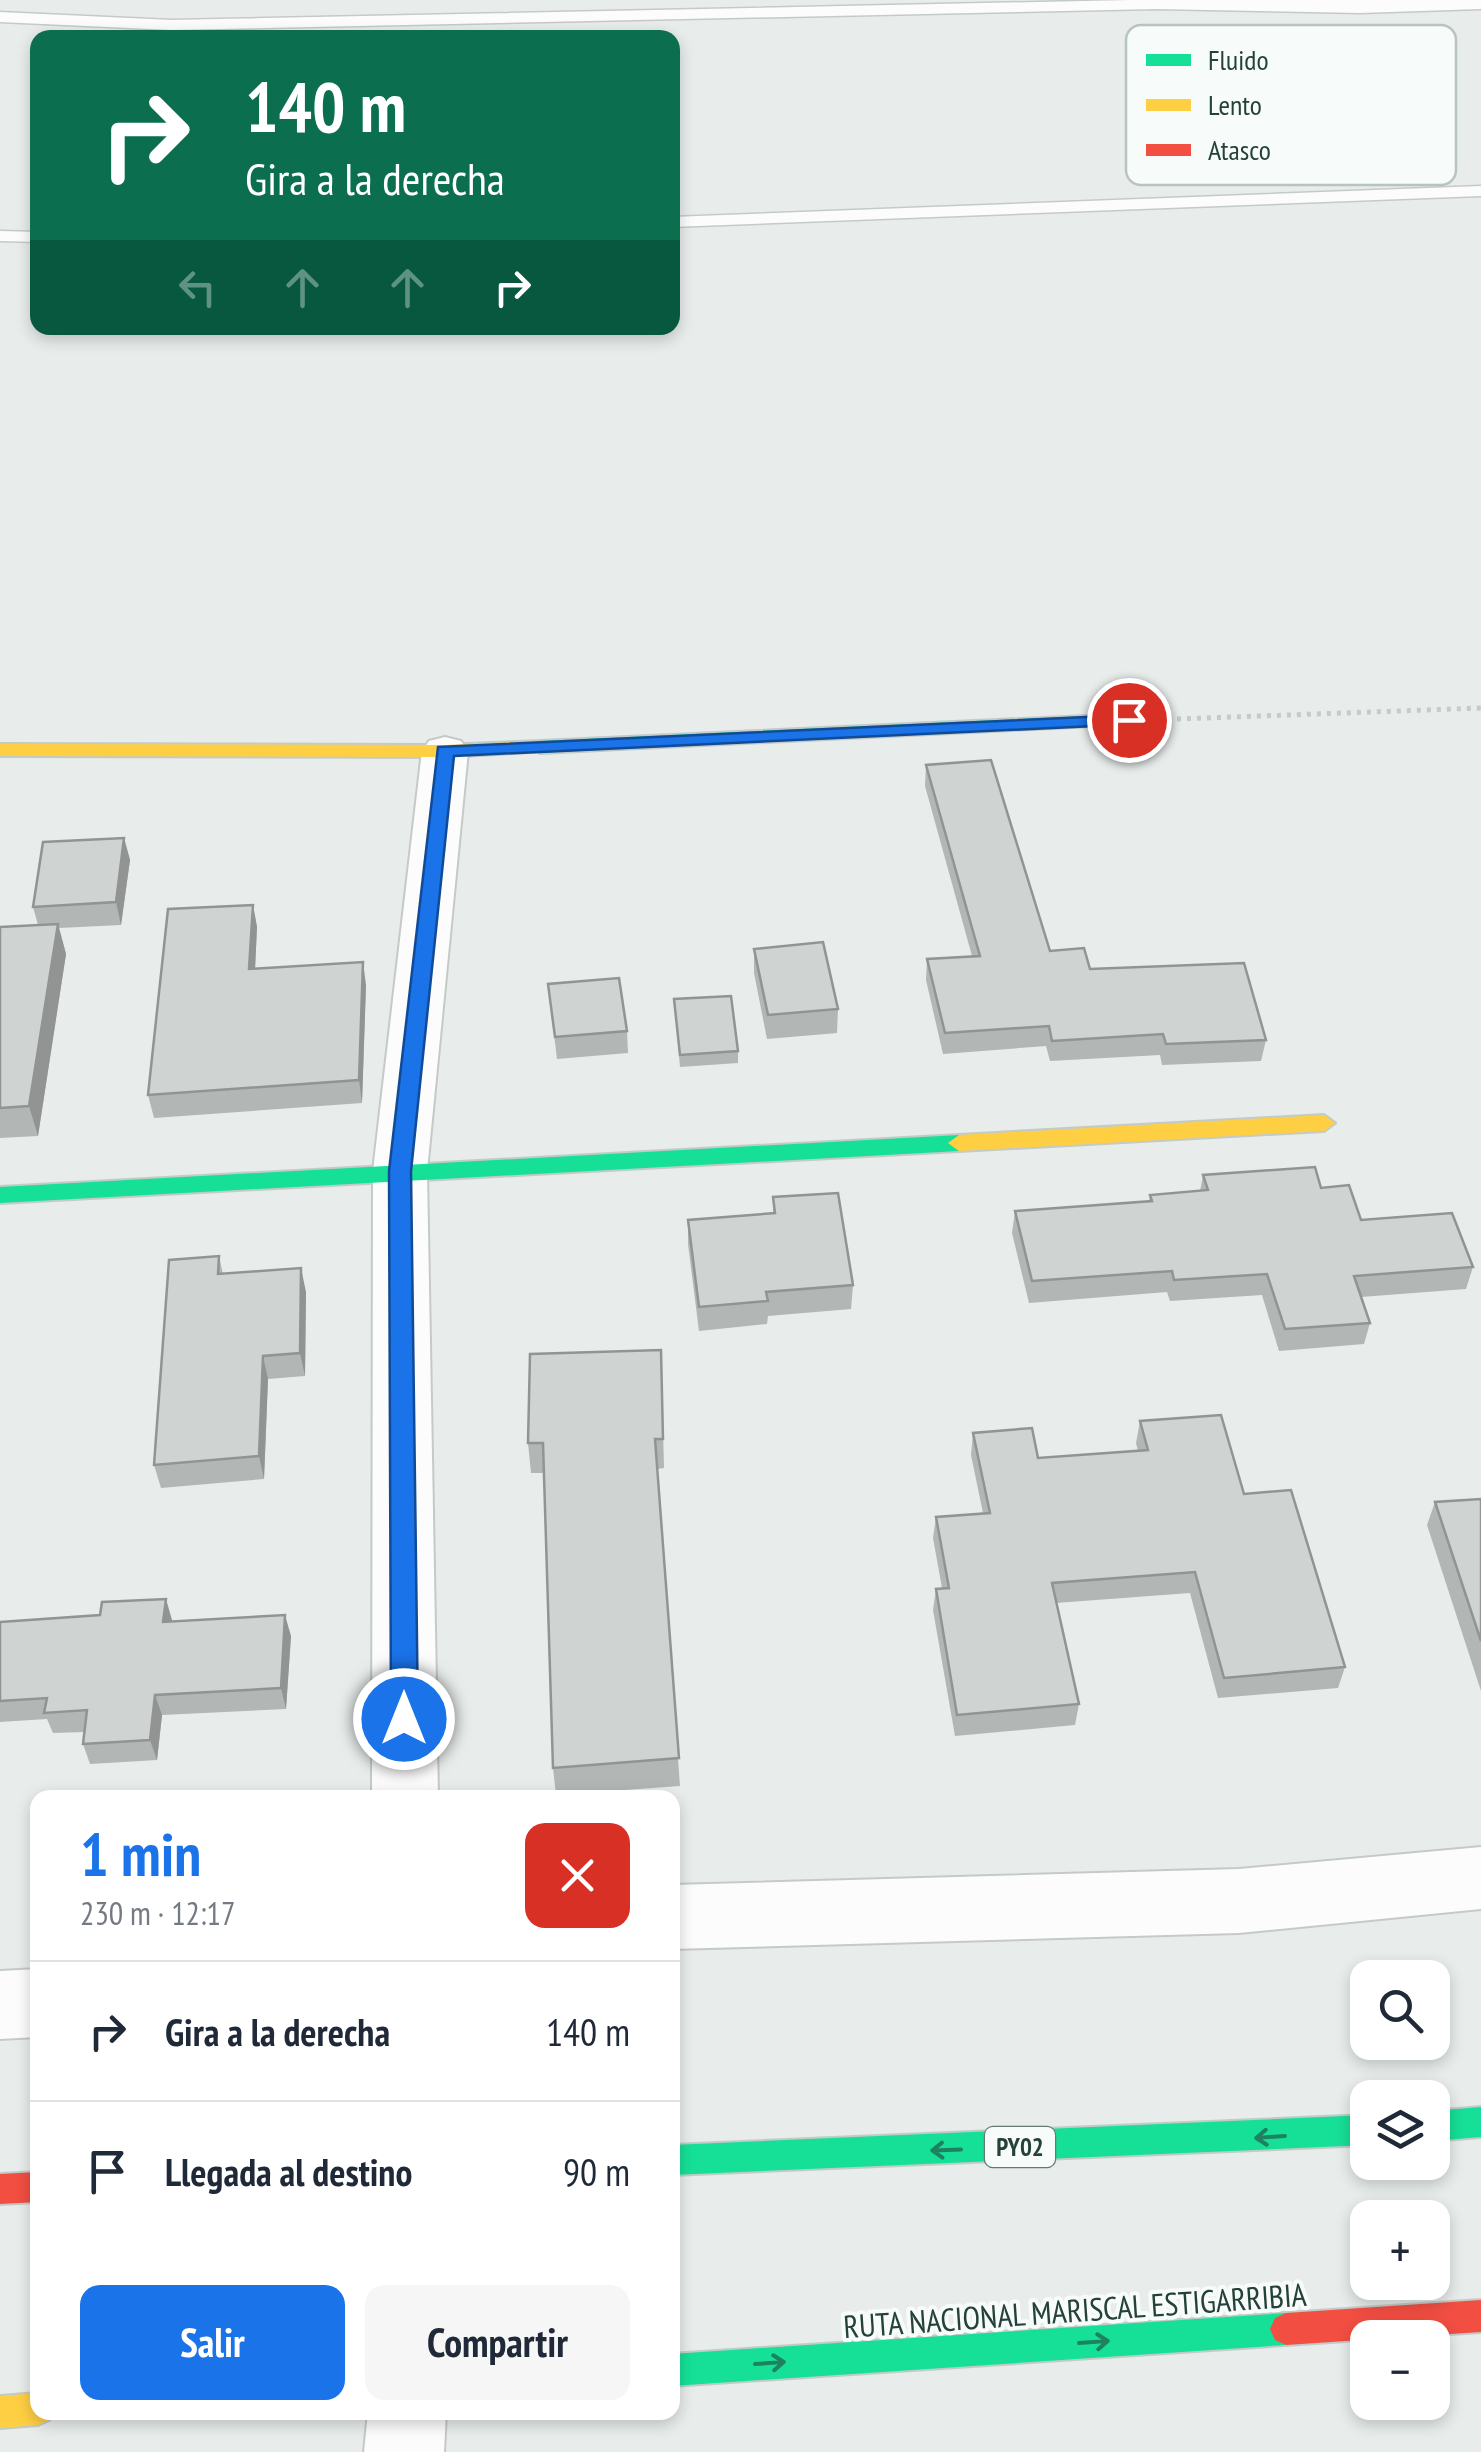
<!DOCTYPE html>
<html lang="es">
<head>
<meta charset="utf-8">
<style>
	body { margin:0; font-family:"PT Sans Narrow",sans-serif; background:#f6f6f7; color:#1f2937; height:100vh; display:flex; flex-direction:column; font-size:38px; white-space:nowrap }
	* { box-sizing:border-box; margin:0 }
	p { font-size:32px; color:#747a83 }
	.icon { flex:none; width:55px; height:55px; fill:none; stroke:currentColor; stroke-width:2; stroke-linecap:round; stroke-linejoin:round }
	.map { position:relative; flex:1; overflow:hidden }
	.drawer { position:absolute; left:30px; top:1790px; width:650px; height:630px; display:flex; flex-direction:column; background:#fff; border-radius:20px; box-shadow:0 5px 15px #0003 }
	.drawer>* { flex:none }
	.banner { position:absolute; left:30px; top:30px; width:650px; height:305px; border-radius:20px; box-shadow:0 5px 15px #0003; background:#0b6e4f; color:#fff; overflow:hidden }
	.buttons { position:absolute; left:1350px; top:1960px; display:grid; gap:20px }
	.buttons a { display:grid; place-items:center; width:100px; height:100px; border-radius:20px; background:#fff; box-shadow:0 5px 15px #0003; font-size:50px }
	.pin { position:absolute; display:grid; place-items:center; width:85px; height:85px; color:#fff; margin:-42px; border:5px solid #fff; border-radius:50%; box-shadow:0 2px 10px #0007 }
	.me { position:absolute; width:110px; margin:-55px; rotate:0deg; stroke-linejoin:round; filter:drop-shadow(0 0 8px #0008) }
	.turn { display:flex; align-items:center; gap:35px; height:210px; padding:0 50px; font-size:45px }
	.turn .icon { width:130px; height:130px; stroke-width:2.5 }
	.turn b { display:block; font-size:70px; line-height:85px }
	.lanes { display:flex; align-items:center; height:95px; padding:0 50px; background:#0003; justify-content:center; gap:50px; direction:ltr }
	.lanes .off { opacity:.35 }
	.round { display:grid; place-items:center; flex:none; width:105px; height:105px; border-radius:20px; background:#f6f6f7 }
	.summary { display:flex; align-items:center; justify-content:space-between; height:170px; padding:0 50px }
	h1 { font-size:60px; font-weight:700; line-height:75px; color:#1a73e8 }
	.cta { display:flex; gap:20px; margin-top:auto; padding:20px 50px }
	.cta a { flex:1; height:115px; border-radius:20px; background:#1a73e8; color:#fff; font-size:40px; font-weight:700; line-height:115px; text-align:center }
	.cta a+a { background:#f6f6f7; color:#1f2937 }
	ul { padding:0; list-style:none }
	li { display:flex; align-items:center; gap:30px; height:140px; padding:0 50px; border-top:2px solid #e0e1e3 }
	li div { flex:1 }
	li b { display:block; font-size:38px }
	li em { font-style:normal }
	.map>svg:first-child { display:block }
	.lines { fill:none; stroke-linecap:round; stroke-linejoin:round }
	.lane-casing { stroke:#c5cac8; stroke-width:3 }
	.street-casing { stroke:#c5cac8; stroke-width:4 }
	.fast-casing { stroke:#c3cbc8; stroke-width:4 }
	.slow-casing { stroke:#c3cbc8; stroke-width:4 }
	.jam-casing { stroke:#c3cbc8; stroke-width:4 }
	.path { stroke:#c3ccca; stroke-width:5; stroke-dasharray:4 6; stroke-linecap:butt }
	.lane { fill:#fcfcfc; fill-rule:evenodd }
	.street { fill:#fcfcfc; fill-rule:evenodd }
	.fast { fill:#16e098; fill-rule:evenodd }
	.slow { fill:#ffcf43; fill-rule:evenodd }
	.jam { fill:#f24e42; fill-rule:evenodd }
	.wall { fill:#b2b6b5 }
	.shaded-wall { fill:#919493 }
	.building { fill:#cfd4d2; stroke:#919493; stroke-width:2.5 }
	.oneway { stroke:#1e8160 }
	.route { fill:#1a73e8; stroke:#114b97; stroke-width:2.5 }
	.labels { text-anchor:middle; stroke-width:8; stroke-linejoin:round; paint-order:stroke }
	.shield { fill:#f7fbf9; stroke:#637a73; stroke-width:2.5 }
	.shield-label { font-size:25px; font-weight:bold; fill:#24423a }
	.near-street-label { font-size:32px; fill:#24423a; stroke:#f7fbf9 }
	.key { fill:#f7fbf9; stroke:#b8c4c0; stroke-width:2.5 }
	.key-label { font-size:28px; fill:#24423a }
</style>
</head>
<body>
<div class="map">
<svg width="1481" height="2452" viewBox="0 0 1481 2452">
	<rect width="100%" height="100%" fill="#e8edeb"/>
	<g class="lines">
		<defs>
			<g id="lane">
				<path d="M1130 0H1481V9L1360 13 1156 9 172 30 0 22V12L172 20Z"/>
				<path d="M1481 186V196L672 227V217Z"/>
				<path d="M0 231 38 232V242L0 241Z"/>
			</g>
			<g id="street">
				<path d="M445 737 461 741 468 751 427 1171 438 1798H372L373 1171 422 751 429 741Z"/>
				<path d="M1481 1847V1909L1239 1933 672 1949V1885L1239 1869Z"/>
				<path d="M38 1969V2037L0 2039V1971Z"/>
				<path d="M368 2412H446L444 2452H364Z"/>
			</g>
			<g id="fast">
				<path d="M1129 714 1135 716V724L540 753 531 747 540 741Z"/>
				<path d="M959 1135 970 1143 959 1151 0 1203V1187Z"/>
				<path d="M1481 2107V2137L1432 2141V2111Z"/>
				<path d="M1368 2115V2145L672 2175V2145Z"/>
				<path d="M1286 2313 1297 2318 1302 2329 1297 2340 1286 2345 672 2386V2354Z"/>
			</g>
			<g id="slow">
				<path d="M540 741 549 747 547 751 445 757 0 756V744L445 745Z"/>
				<path d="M1324 1115 1335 1123 1324 1131 959 1151 948 1143 959 1135Z"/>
				<path d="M38 2393V2412H53L49 2420 38 2425 0 2428V2396Z"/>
			</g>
			<g id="jam">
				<path d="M38 2172V2202L0 2204V2174Z"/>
				<path d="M1481 2300V2332L1286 2345 1275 2340 1270 2329 1275 2318 1286 2313Z"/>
			</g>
		</defs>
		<!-- lane casing -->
		<use href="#lane" class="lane-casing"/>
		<!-- street casing -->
		<use href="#street" class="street-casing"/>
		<!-- fast casing -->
		<use href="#fast" class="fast-casing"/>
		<!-- slow casing -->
		<use href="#slow" class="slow-casing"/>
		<!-- jam casing -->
		<use href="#jam" class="jam-casing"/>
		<!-- path -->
		<path class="path" d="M1177 719 1481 708"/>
		<!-- lane -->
		<use href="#lane" class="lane"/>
		<!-- street -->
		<use href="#street" class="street"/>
		<!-- fast -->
		<use href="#fast" class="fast"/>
		<!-- slow -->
		<use href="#slow" class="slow"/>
		<!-- jam -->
		<use href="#jam" class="jam"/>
	</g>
	<!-- wall -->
	<g class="wall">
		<path d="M926 765 1050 951 1090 969 1266 1040 1261 1061 1162 1065 1160 1055 1050 1061 1046 1046 943 1054 926 980 927 959 972 956 925 786Z"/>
		<path d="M124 838 130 860 121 925 59 928 66 954 38 1136 0 1138V927L38 925 33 907Z"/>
		<path d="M253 905 257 927 255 969 366 985 362 1103 154 1118 148 1095Z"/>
		<path d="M754 949 838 1009 837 1033 767 1039 754 973Z"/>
		<path d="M548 984 627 1031 628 1053 557 1059Z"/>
		<path d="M674 999 738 1051V1063L680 1067Z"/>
		<path d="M1203 1175 1321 1188 1361 1220 1473 1267 1466 1289 1361 1297 1370 1323 1364 1344 1279 1351 1262 1295 1170 1301 1167 1292 1029 1303 1012 1233 1015 1211 1149 1201 1150 1195 1200 1191Z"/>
		<path d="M773 1197 853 1285 851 1309 768 1316 767 1324 699 1331 688 1244V1220L773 1213Z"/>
		<path d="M219 1256 223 1274 306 1292 305 1376 268 1379 264 1479 161 1488 154 1465Z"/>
		<path d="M661 1350 664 1468 657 1469 680 1786 556 1795 553 1768 544 1473H531L528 1443Z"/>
		<path d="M1140 1421 1244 1494 1345 1667 1338 1688 1218 1698 1190 1593 1056 1603 1079 1704 1075 1725 955 1736 933 1610 936 1589 942 1588 933 1538 936 1517 983 1513 971 1455 973 1433 1038 1458 1138 1451 1136 1443Z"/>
		<path d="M1481 1499V1691L1427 1525 1435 1502Z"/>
		<path d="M172 1621 291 1636 286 1709 162 1715 157 1760 90 1764 83 1744 84 1732 53 1733 47 1719 0 1722V1622Z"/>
	</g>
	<!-- shaded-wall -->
	<g class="shaded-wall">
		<path d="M124 838 130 860 121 925 116 902Z"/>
		<path d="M253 905 257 927 254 991 249 969Z"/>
		<path d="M58 924 66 954 38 1136 29 1106Z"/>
		<path d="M363 962 366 985 362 1103 359 1080Z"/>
		<path d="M301 1268 306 1292 305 1376 300 1353Z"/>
		<path d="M263 1356 268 1379 264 1479 259 1456Z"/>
		<path d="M166 1599 172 1620 169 1643 163 1622Z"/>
		<path d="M285 1615 291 1636 286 1709 281 1688Z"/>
		<path d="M155 1695 162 1715 157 1760 150 1740Z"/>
	</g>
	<!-- building -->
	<g class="building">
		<path d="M991 760 1050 951 1084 948 1090 969 1244 963 1266 1040 1166 1044 1163 1034 1052 1041 1049 1026 945 1033 927 959 980 956 926 765Z"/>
		<path d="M124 838 116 902 33 907 43 842Z"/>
		<path d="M253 905 249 969 363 962 359 1080 148 1095 168 909Z"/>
		<path d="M58 924 29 1106 0 1108V927Z"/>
		<path d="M823 942 838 1009 768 1015 754 949Z"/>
		<path d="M619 978 627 1031 555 1037 548 984Z"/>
		<path d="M731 996 738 1051 680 1055 674 999Z"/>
		<path d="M1315 1167 1321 1188 1349 1185 1361 1220 1452 1213 1473 1267 1354 1276 1370 1323 1285 1329 1267 1274 1174 1280 1172 1271 1032 1281 1015 1211 1152 1201 1150 1195 1208 1190 1203 1175Z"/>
		<path d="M838 1193 853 1285 766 1292 768 1301 699 1307 688 1220 775 1213 773 1197Z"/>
		<path d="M219 1256 218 1274 301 1268 300 1353 263 1356 259 1456 154 1465 169 1260Z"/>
		<path d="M661 1350 663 1439H655L679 1758 553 1768 543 1443H528L530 1354Z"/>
		<path d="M1221 1415 1244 1494 1291 1490 1345 1667 1224 1678 1195 1572 1052 1583 1079 1704 957 1715 936 1589 949 1588 936 1517 990 1513 973 1433 1032 1428 1038 1458 1148 1450 1140 1421Z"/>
		<path d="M1481 1499V1641L1435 1502Z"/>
		<path d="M166 1599 163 1622 285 1615 281 1688 155 1695 150 1740 83 1744 87 1710 44 1713 47 1698 0 1701V1622L100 1615 102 1602Z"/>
	</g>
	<!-- one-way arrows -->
	<defs><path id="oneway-shaft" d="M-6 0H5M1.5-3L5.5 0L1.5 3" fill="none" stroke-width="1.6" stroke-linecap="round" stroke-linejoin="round" transform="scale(2.5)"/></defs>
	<g class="oneway">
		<use href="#oneway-shaft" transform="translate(1270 2137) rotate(176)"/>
		<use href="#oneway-shaft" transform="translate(946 2150) rotate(178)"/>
		<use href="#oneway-shaft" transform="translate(1094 2342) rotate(-4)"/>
		<use href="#oneway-shaft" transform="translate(770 2363) rotate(-4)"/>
	</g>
	<!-- route -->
	<path class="route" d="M1129 715 1136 717V724L454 756 411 1171 418 1719 414 1728H395L391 1719 389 1171 438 747Z"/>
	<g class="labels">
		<!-- shield labels -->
		<rect class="shield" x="985" y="2127" width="70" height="40" rx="8"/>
		<g class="shield-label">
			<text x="1020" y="2156">PY02</text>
		</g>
		<!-- near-street labels -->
		<g class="near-street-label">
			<text transform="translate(1075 2311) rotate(-4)" y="11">RUTA NACIONAL MARISCAL ESTIGARRIBIA</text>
		</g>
	</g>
	<!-- legend -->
	<rect x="1126" y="25" width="330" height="160" rx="15" class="key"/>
	<rect x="1146" y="54" width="45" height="12" fill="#16e098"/>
	<rect x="1146" y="99" width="45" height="12" fill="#ffcf43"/>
	<rect x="1146" y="144" width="45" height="12" fill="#f24e42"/>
	<g class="key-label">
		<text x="1208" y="70">Fluido</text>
		<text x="1208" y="115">Lento</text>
		<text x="1208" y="160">Atasco</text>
	</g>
</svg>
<div class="buttons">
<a><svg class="icon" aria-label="search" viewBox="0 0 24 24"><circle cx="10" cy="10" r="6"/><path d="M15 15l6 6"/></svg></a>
<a><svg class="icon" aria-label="layers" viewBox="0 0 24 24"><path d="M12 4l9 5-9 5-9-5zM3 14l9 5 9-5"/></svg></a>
<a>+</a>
<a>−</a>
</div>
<div class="pin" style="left:1129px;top:720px;background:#d93025"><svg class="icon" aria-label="arrive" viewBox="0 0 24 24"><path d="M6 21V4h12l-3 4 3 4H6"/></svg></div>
<svg class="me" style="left:404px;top:1719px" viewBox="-20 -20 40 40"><circle r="17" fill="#1a73e8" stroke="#fff" stroke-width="3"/><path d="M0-11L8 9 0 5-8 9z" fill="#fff"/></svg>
<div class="banner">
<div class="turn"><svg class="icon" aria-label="right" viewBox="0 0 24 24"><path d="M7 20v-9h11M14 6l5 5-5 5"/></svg><div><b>140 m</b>Gira a la derecha</div></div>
<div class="lanes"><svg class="icon off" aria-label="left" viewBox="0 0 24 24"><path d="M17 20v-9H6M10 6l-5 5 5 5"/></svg><svg class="icon off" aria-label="ahead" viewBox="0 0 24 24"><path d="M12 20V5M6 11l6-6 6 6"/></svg><svg class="icon off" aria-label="ahead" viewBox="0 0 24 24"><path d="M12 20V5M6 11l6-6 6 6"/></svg><svg class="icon" aria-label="right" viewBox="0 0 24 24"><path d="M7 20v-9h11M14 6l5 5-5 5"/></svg></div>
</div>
<section class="drawer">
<div class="summary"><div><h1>1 min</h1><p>230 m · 12:17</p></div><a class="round" style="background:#d93025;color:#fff"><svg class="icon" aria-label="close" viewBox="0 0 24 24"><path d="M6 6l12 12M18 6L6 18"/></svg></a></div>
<ul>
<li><svg class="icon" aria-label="right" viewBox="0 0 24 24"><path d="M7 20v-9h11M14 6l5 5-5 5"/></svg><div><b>Gira a la derecha</b></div><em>140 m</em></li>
<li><svg class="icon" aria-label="arrive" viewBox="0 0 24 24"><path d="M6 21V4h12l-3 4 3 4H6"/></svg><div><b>Llegada al destino</b></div><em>90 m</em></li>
</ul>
<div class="cta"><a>Salir</a><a>Compartir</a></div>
</section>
</div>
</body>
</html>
